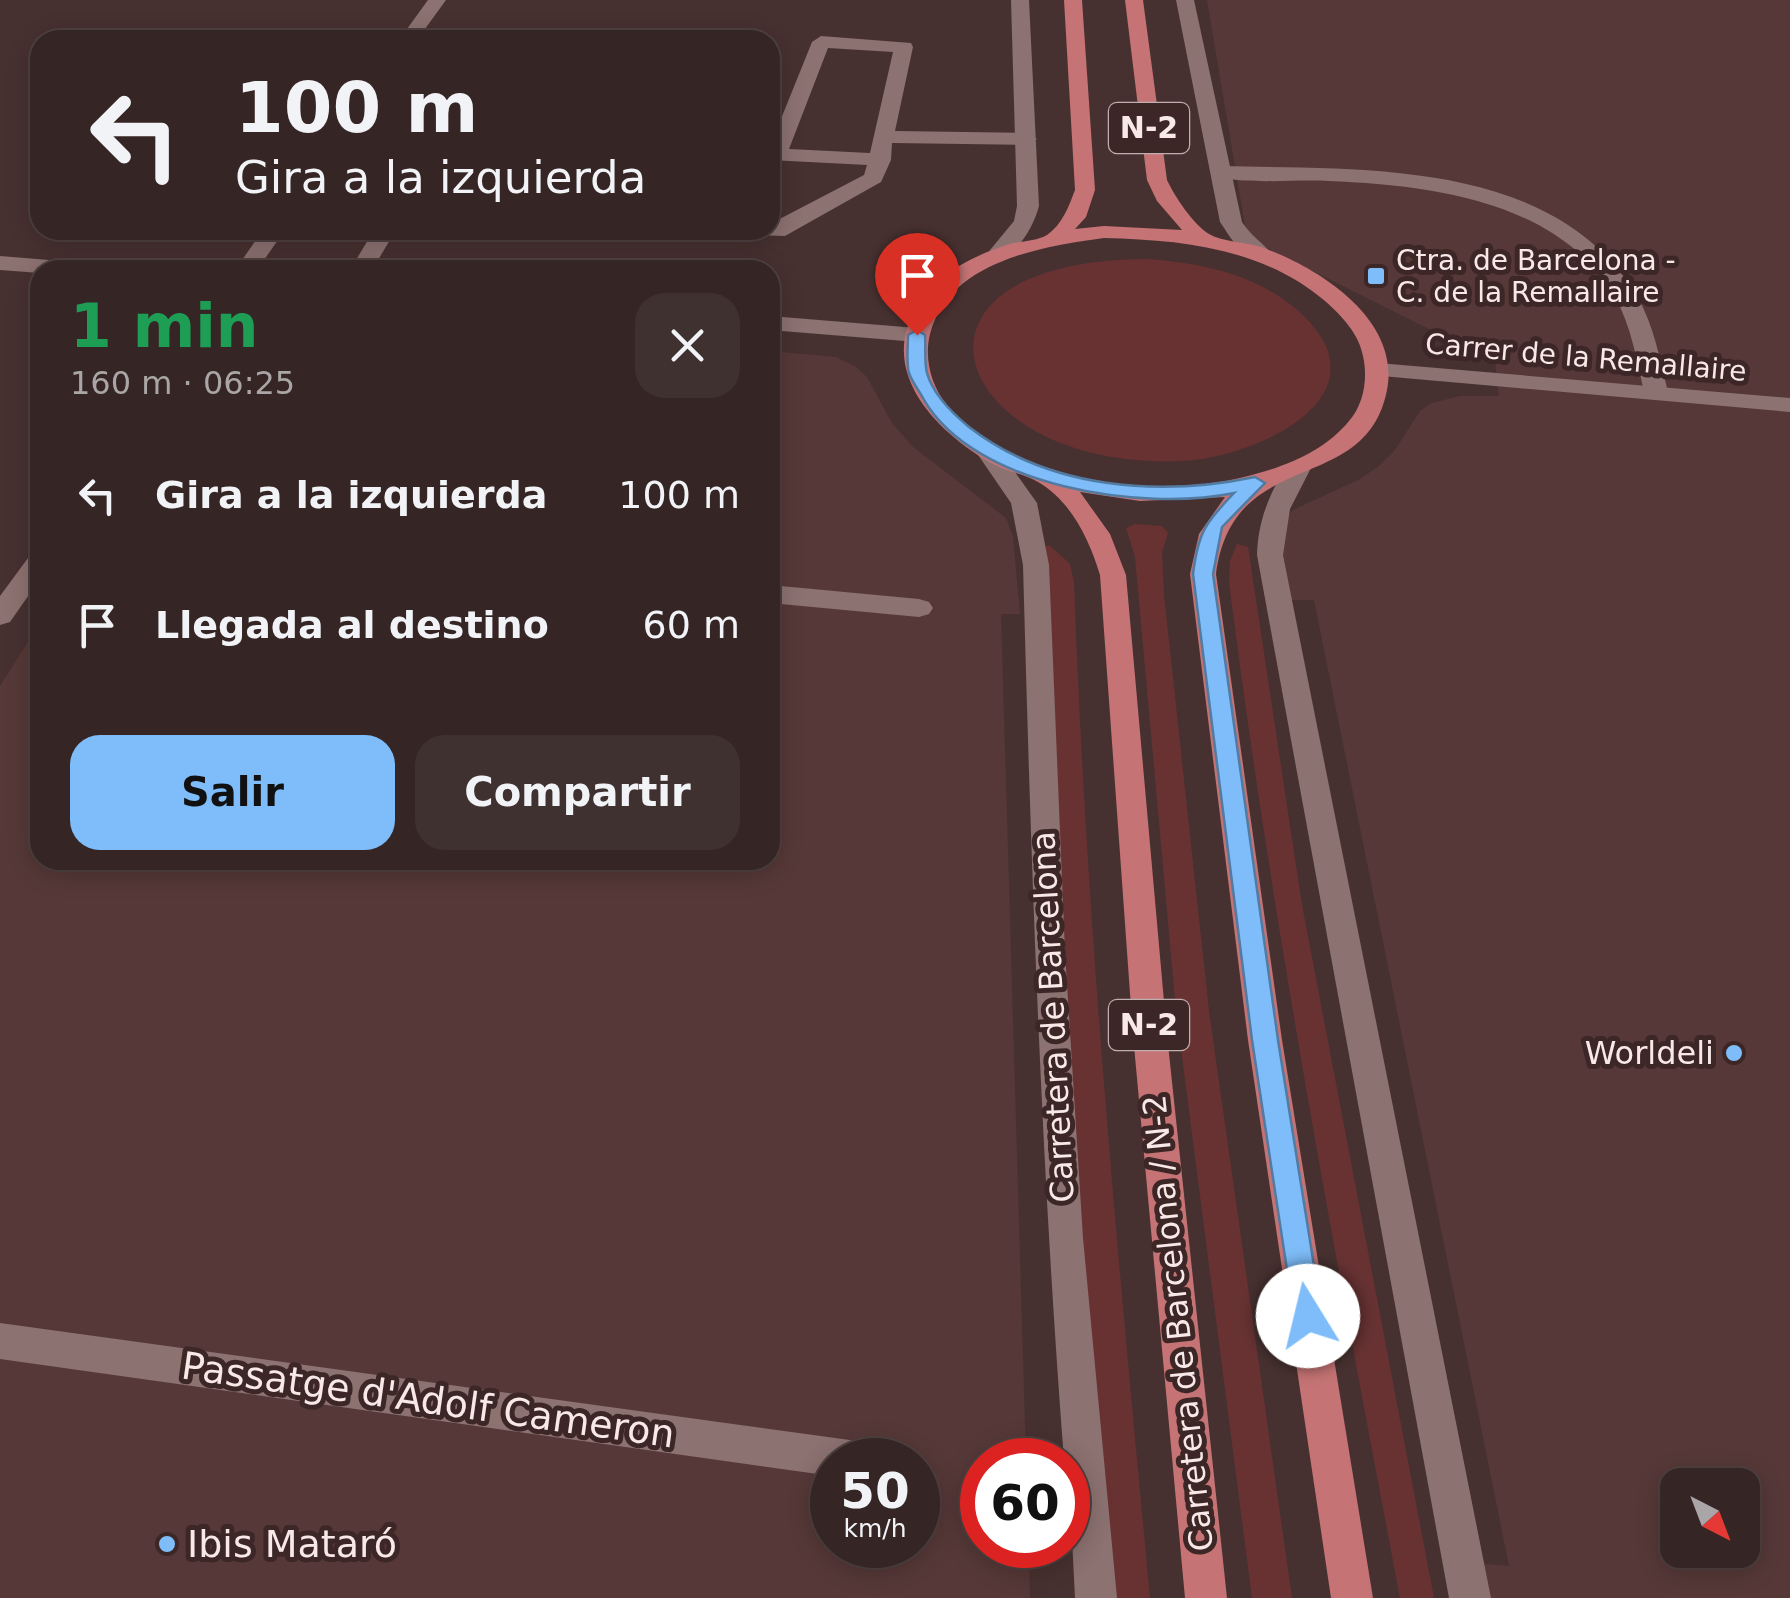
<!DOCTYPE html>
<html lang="es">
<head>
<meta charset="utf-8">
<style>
	body { margin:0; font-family:"DejaVu Sans",sans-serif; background:#403131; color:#f1f3f6; height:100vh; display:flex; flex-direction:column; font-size:38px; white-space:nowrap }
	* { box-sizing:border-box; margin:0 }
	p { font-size:32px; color:#aaa5a6 }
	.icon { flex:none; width:55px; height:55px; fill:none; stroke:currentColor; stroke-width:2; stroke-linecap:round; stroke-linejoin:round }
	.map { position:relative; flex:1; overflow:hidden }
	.details { position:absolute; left:30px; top:260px; width:750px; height:610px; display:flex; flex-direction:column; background:#352524; border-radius:30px; box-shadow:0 5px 25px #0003,0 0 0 2px #4f4241 }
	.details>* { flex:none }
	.hud { position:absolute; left:30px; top:30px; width:750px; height:210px; border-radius:30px; box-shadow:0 5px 25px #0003,0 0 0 2px #4f4241; background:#352524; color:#f1f3f6; overflow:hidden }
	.needle { width:65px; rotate:138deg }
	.buttons { position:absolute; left:1660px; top:1468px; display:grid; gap:20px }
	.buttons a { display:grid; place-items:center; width:100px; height:100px; border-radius:20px; background:#352524; box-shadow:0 5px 25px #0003,0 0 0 2px #4f4241; font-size:50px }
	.speed { position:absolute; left:810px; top:1438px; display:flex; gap:20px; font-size:50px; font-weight:700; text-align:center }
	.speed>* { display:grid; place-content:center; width:130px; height:130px; border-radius:50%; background:#352524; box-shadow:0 5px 25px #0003,0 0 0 2px #4f4241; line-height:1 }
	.speed small { font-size:25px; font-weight:400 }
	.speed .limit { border:15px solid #d22; background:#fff; color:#111 }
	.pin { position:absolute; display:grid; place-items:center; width:85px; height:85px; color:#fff; margin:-102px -42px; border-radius:50% 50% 50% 0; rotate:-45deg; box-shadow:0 0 10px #0007 }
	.pin .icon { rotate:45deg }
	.me { position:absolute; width:110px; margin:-55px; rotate:351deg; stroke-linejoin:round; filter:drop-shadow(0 0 8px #0008) }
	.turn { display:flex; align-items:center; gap:35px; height:210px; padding:0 40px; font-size:45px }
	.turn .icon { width:130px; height:130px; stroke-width:2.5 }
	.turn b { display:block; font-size:70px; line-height:85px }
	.round { display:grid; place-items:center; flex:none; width:105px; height:105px; border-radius:30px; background:#403131 }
	.head { display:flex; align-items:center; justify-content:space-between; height:170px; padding:0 40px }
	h1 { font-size:60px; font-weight:600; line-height:75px; color:#1e9e55 }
	.cta { display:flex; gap:20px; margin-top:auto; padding:20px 40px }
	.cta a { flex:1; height:115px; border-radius:30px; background:#7ebdf9; color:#111; font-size:40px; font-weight:600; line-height:115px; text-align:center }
	.cta a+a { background:#403131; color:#f1f3f6 }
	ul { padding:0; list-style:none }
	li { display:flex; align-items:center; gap:30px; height:130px; padding:0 40px }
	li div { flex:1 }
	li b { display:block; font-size:38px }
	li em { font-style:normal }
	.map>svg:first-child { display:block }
	.built { fill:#563838; fill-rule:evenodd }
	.green { fill:#683233 }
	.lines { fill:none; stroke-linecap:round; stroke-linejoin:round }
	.service { fill:#8c7271; fill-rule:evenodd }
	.pedestrian { fill:#8c7271; fill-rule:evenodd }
	.minor { fill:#8c7271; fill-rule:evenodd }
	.primary { fill:#c57374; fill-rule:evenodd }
	.route { fill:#7ebdf9; stroke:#527ba2; stroke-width:2.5 }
	.poi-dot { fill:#7ebdf9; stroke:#3c2726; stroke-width:4 }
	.labels { text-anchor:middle; stroke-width:10; stroke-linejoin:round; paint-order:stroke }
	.far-poi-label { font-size:28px; fill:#f8e9e8; stroke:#3c2726; text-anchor:start }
	.far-street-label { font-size:28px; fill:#f8e9e8; stroke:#3c2726 }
	.shield { fill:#3c2726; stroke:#c0afae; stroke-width:2.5 }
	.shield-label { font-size:30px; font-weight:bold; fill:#f8e9e8 }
	.street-label { font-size:32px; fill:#f8e9e8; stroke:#3c2726 }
	.poi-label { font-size:32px; fill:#f8e9e8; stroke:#3c2726; text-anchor:end }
	.near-street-label { font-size:38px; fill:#f8e9e8; stroke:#3c2726 }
	.near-poi-label { font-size:38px; fill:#f8e9e8; stroke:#3c2726; text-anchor:start }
</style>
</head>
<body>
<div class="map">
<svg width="1790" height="1598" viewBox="0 0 1790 1598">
	<rect width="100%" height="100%" fill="#473130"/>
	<!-- built -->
	<g class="built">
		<path d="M1207 0H1790V1598H1483L1476 1563 1509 1566 1314 600H1290L1281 548 1284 519 1293 510 1360 479 1379 466 1395 450 1420 411 1432 403 1460 396H1499L1495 362 1247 238ZM1678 1485H1742V1550H1678Z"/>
		<path d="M770 351 836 357 856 367 867 377 892 423 913 447 1006 518 1013 536 1020 614H1001L1026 1460H982V1545H1029L1030 1598H0V686L40 623V860H770ZM832 1460H918V1545H832Z"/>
	</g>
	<!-- green -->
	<g class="green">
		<path d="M1148 259C1200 263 1255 274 1296 309 1395 394 1258 457 1182 461 952 472 873 260 1148 259Z"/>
		<path d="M1135 524 1162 526 1168 533 1162 552 1164 595 1209 1011 1292 1598H1252L1176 1010 1135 557 1126 528Z"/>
		<path d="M1237 544 1248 547 1302 905 1434 1598H1400C1336 1260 1272 923 1229 582L1230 561Z"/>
		<path d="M1049 545 1070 564 1074 582C1086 922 1118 1259 1150 1598H1109L1066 1016 1045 547Z"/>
	</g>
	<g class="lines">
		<!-- service -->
		<g class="service">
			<path d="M821 36 911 43 913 47 895 131 1027 133 1037 139 1027 145 892 143 891 160 881 182 785 236 754 235 751 230H770V224L864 175 867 165 770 160V146L812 42ZM828 48 893 52 870 153 789 149Z"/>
			<path d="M1221 166C1361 170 1555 157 1638 298 1654 326 1660 360 1668 392L1656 399 1644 392C1637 360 1631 326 1615 297 1558 200 1429 185 1329 181 1292 179 1249 185 1214 176L1211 172 1214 168Z"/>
			<path d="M374 230H396L372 270H350Z"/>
		</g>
		<!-- pedestrian -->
		<g class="pedestrian">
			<path d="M770 585 919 599 929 602 933 608 929 614 919 617 770 603Z"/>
			<path d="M0 1323 857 1441 871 1446 877 1460H832V1476L0 1359Z"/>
		</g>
		<!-- minor -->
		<g class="minor">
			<path d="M428 0H446L417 40H399Z"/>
			<path d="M1011 0H1029L1039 206C1034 226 1017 255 997 262L986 255 1014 221 1017 206Z"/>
			<path d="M1176 0H1194L1242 222C1251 236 1263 243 1273 255L1270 260C1245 264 1232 240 1220 222Z"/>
			<path d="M263 230H285L257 270H235Z"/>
			<path d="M0 256 86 263 97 270 40 273 0 270Z"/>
			<path d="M770 316 917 328 929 335 917 342 770 330Z"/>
			<path d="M1378 363 1790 398V412L1370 375 1366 370 1370 365Z"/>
			<path d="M986 442 995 444 1037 503 1049 565 1065 952 1083 1238 1117 1598H1075L1068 1460H1064C1041 1162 1031 864 1023 565L1011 503 974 449Z"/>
			<path d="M1298 460 1311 468 1290 509 1283 555 1491 1598H1449L1257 555C1258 520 1270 491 1289 463Z"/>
			<path d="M40 552V579L10 622 0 625V596L31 554Z"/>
		</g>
		<!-- primary -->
		<path class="primary" d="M1064 0H1082L1095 190 1086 217 1075 229 1104 226 1182 230 1157 201 1147 180 1125 0H1143L1167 180C1175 197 1193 224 1209 234 1223 242 1245 242 1261 247 1318 267 1401 319 1387 390 1366 498 1233 444 1216 574L1282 1040 1373 1598H1331L1248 1040 1190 574 1199 534 1225 497 1140 501 1080 492 1110 534 1126 575 1167 1035 1227 1598H1185L1133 1035 1100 575C1089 539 1071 501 1038 482 1025 474 1008 472 995 465 943 437 880 378 913 314 932 276 971 256 1010 244 1021 241 1037 241 1047 235 1062 225 1069 206 1075 190ZM1104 238C1183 240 1262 248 1325 301 1342 316 1359 334 1363 356 1368 378 1364 404 1349 421 1324 452 1282 468 1244 477 1149 500 1014 484 947 405 931 386 924 358 930 334 949 261 1040 247 1104 238Z"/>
	</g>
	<!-- route -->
	<path class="route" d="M917 330 925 335C926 347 924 362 927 373 933 395 952 413 969 427 1049 489 1159 497 1255 477L1265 483 1222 527 1213 574 1278 1040 1322 1316 1318 1325 1308 1329 1298 1325 1294 1316 1252 1040 1193 574C1198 533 1205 523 1234 493 1143 512 975 487 924 400 920 392 912 382 909 373 906 362 908 347 908 335Z"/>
	<!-- markers -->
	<g class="poi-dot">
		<rect x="1366" y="266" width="20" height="20" rx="5"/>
		<circle cx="1734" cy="1053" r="10"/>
		<circle cx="167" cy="1544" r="10"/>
	</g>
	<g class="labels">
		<!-- far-poi labels -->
		<g class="far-poi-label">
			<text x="1396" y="270">Ctra. de Barcelona -<tspan x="1396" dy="32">C. de la Remallaire</tspan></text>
		</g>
		<!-- far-street labels -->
		<g class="far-street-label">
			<text transform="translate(1586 357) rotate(5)" y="10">Carrer de la Remallaire</text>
		</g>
		<!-- shield labels -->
		<g class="shield">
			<rect x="1109" y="103" width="80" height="50" rx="8"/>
			<rect x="1109" y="1000" width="80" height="50" rx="8"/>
		</g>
		<g class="shield-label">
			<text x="1149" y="138">N-2</text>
			<text x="1149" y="1035">N-2</text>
		</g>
		<!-- street labels -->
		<g class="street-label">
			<text transform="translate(1053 1017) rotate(-93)" y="11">Carretera de Barcelona</text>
			<text transform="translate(1178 1323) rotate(-96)" y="11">Carretera de Barcelona / N-2</text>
		</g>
		<!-- poi labels -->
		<g class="poi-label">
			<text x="1714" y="1064">Worldeli</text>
		</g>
		<!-- near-street labels -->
		<g class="near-street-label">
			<text transform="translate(428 1400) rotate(8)" y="13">Passatge d'Adolf Cameron</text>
		</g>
		<!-- near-poi labels -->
		<g class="near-poi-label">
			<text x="187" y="1557">Ibis Mataró</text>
		</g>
	</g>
</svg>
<div class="buttons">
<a><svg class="needle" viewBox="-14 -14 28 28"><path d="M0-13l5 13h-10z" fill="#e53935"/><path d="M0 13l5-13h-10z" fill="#aaa5a6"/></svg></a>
</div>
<div class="speed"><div>50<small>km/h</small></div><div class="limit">60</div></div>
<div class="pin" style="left:917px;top:335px;background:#d93025"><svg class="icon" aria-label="arrive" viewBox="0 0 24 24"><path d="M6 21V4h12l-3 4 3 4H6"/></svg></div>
<svg class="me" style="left:1308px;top:1316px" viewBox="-20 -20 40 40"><circle r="19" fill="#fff"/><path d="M0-13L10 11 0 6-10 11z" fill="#7ebdf9"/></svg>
<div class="hud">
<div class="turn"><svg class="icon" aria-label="left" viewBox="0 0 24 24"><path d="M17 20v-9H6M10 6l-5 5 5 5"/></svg><div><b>100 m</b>Gira a la izquierda</div></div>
</div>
<section class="details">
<div class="head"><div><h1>1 min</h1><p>160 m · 06:25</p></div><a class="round"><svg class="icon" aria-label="close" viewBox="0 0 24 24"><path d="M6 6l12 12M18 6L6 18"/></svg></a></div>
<ul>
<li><svg class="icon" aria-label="left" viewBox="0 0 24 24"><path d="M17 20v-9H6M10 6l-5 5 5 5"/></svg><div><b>Gira a la izquierda</b></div><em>100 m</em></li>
<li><svg class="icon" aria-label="arrive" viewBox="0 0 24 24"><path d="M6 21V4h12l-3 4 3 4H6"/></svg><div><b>Llegada al destino</b></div><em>60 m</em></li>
</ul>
<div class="cta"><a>Salir</a><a>Compartir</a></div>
</section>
</div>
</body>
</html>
